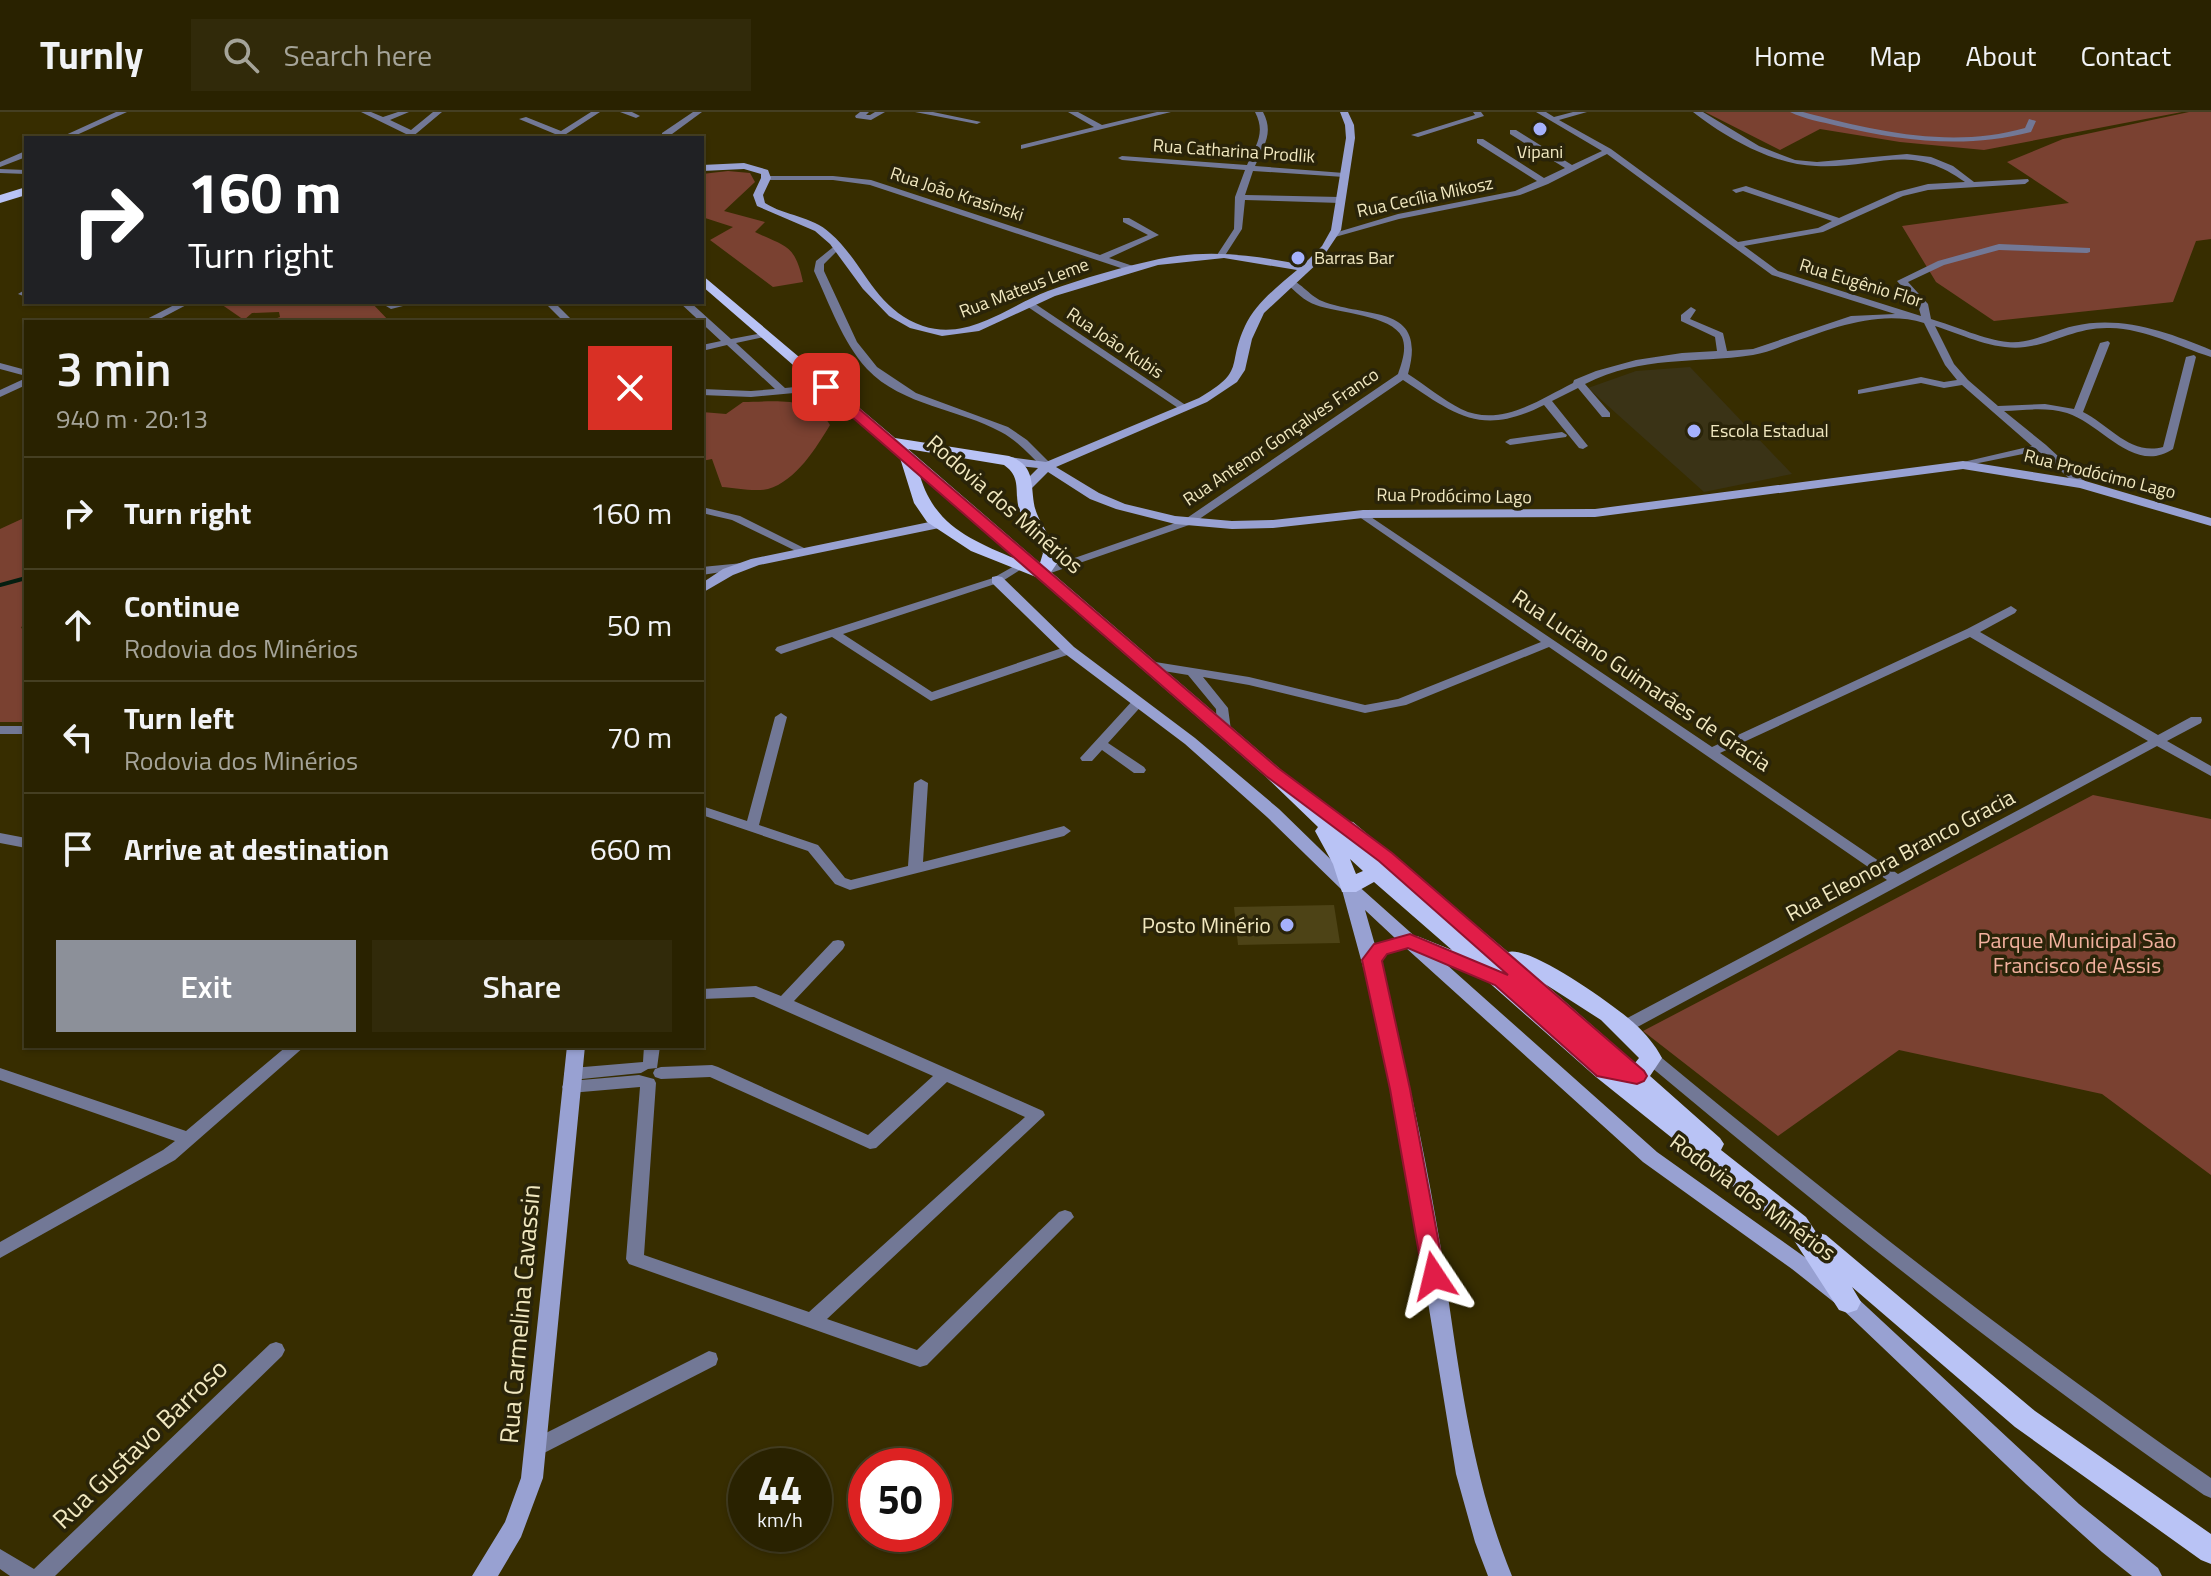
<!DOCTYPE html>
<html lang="en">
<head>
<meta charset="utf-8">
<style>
	body { margin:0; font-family:"Titillium Web",sans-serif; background:#312a0a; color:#f1f3f6; height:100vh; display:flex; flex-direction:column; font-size:30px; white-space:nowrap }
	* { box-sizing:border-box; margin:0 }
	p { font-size:26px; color:#a5a499 }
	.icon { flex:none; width:44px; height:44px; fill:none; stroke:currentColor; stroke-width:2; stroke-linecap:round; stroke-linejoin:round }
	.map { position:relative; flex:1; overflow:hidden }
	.details { position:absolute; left:24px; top:208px; width:680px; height:728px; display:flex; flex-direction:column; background:#292200; border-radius:0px; box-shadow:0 2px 6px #0004,0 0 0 2px #453f22 }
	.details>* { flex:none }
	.guide { position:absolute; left:24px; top:24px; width:680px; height:168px; border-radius:0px; box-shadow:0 2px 6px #0004,0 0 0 2px #453f22; background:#202124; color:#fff; overflow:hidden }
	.speed { position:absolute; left:728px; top:1336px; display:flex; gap:16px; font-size:40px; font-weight:700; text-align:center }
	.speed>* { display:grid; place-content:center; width:104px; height:104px; border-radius:50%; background:#292200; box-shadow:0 2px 6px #0004,0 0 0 2px #453f22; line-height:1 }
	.speed small { font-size:20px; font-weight:400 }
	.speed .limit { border:12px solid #d22; background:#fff; color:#111 }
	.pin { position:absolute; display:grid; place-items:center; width:68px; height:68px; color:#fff; margin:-34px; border-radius:16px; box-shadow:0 4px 12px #0006 }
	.me { position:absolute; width:88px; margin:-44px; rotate:350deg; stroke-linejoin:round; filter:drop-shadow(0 0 6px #0008) }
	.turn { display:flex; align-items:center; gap:28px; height:168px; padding:0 32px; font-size:36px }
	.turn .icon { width:104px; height:104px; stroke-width:2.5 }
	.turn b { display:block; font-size:56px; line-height:68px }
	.round { display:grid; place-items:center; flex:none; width:84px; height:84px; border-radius:0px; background:#312a0a }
	.summary { display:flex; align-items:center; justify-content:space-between; height:136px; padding:0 32px }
	h1 { font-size:48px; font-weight:600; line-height:60px }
	.primary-button { display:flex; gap:16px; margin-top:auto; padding:16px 32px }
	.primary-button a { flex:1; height:92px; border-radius:0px; background:#8c9099; color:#fff; font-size:32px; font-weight:600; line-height:92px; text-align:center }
	.primary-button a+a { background:#312a0a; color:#f1f3f6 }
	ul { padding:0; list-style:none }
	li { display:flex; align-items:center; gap:24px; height:112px; padding:0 32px; border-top:2px solid #453f22 }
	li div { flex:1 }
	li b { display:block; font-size:30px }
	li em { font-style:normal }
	header { display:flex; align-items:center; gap:48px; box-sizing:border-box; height:112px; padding:0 40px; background:#292200; border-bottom:2px solid #453f22 }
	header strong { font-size:38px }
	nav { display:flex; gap:44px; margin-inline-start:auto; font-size:28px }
	.search { width:560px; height:72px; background:#312a0a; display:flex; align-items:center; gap:20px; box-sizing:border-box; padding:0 28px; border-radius:0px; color:#a5a499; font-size:30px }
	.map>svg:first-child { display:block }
	.built { fill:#3a3316 }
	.green { fill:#7a4131 }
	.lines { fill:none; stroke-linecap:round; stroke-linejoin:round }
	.stream { stroke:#051e10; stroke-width:4 }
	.building { fill:#4d4316 }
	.street { fill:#727896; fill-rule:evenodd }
	.secondary { fill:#98a1d2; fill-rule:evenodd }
	.primary { fill:#b9c3f5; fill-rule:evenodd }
	.route { fill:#e11d48; stroke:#92132f; stroke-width:2 }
	.poi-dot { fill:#a5b1fc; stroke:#2a2409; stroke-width:3 }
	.labels { text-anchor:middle; stroke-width:7; stroke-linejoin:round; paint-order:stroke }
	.far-street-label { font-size:18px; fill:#f1e8c0; stroke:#2a2409 }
	.far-poi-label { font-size:18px; fill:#f1e8c0; stroke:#2a2409; text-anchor:start }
	.street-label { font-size:22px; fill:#f1e8c0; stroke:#2a2409 }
	.poi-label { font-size:22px; fill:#f1e8c0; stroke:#2a2409; text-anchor:end }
	.park-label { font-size:22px; fill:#f2b19e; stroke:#2a2409 }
	.near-street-label { font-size:26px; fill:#f1e8c0; stroke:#2a2409 }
</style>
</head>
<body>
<header>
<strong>Turnly</strong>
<div class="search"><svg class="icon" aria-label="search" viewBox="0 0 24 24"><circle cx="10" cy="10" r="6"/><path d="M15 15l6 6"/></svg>Search here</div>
<nav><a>Home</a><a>Map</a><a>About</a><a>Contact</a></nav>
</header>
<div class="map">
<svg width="2211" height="1464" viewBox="0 0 2211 1464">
	<rect width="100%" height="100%" fill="#372d00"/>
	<!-- built -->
	<path class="built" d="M1690 255 1792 362 1704 380 1588 276 1636 259Z"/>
	<!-- green -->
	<g class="green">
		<path d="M1705 0H2182L1984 38 1900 30 1820 17 1780 38Z"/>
		<path d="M2189 0H2211V127L2196 129 2173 190 1994 209 1936 170 1902 114 2069 91 2007 50 2063 27Z"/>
		<path d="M728 59 750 61 755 70 724 99 765 110 755 120C786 135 795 132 803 170L773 175 710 128 733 115 702 105V62Z"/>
		<path d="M218 190H371L390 210H266L280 205 279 200 252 201 244 208Z"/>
		<path d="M743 290C772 290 813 283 830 313 816 336 796 369 768 377 755 380 735 376 722 375L712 347 702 349V300L726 302Z"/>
		<path d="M26 405V506L21 516 26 518V610H0V417Z"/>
		<path d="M2093 683 2211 707V1063L2102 982 1899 938 1778 1024 1643 919Z"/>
	</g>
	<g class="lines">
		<!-- stream -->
		<path class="stream" d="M0 473 26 466"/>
	</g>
	<!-- building -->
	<path class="building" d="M1334 793 1340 831 1238 833 1234 795Z"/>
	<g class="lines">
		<!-- street -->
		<g class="street">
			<path d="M116 0H127L70 26H59Z"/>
			<path d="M361 0H371L383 5 398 0H409L390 8 411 18 433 0H442L411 26H402L406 22Z"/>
			<path d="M591 0H600L560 26H551L555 22 519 7 526 5 561 19Z"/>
			<path d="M620 0H632L640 4 636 6Z"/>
			<path d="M693 0H702L668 25H662V21Z"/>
			<path d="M860 0H869L866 3H870L875 0H885L871 8 856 6 855 4Z"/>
			<path d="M915 0H933L981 10 977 12Z"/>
			<path d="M1068 0H1078L1102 13 1157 0H1171L1021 37V33L1094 15Z"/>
			<path d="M1255 0H1263C1274 21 1264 33 1255 54L1344 61 1348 63 1344 65 1253 59 1245 83 1340 85 1344 88 1340 91 1245 88 1242 117 1224 145 1221 146 1217 143 1234 117 1235 85 1245 58 1122 48 1118 46 1122 44 1247 53C1256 33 1266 21 1255 0Z"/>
			<path d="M1473 0H1481L1484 4 1418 25 1411 23 1475 3Z"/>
			<path d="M1536 0H1546L1554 5 1573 0H1587L1559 8 1611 37 1738 130 1818 116 1832 109 1743 79 1736 81 1732 78 1746 74 1839 106 1897 80 1928 72 1965 70C1909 29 1876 57 1816 54 1774 53 1726 26 1693 0H1703L1759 34 1795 48 1817 50 1907 42 1931 45 1953 54 1974 70 2028 67 2029 69 2025 72 1928 78 1903 84 1823 120 1744 134 1778 159 1921 204 1918 193 1897 169 1938 149 1999 132 2090 136V140L2087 141 1999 138 1944 153 1908 170 1928 192 1931 207C1955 214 1985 228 2008 230 2032 232 2051 219 2074 214 2121 203 2168 220 2211 238V245C2177 234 2146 217 2110 216 2076 215 2056 231 2025 235 1995 239 1963 223 1935 214L1954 252 1968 268 1998 294 2045 292 2074 297 2100 231 2108 229 2110 231 2083 300C2109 313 2131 344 2163 335L2186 245 2194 243 2196 245 2173 337C2134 363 2102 312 2067 301 2047 295 2025 298 2004 299L2046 333 2086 370V374H2078L2038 339 1959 355V351L2032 334 1962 273 1944 276 1921 271 1858 282V278L1921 265 1944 270 1957 268 1945 253 1924 211C1879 197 1830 217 1788 232 1777 236 1765 241 1753 243 1693 252 1643 243 1585 272L1610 301V305H1602L1578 276 1552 289 1588 334 1583 337 1579 336 1544 293C1481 325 1456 303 1403 268L1192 412 1045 463H1037V459L1184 408 1398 262C1402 250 1407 237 1402 225 1392 203 1337 201 1316 193 1304 189 1295 179 1286 171V167C1299 167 1309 184 1322 189 1367 207 1428 191 1408 262 1425 273 1443 288 1461 297 1500 316 1539 288 1573 271L1574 268 1596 259 1636 248 1682 241 1717 239 1715 225 1681 209V203L1691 195 1696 198 1690 207 1723 221 1727 239 1753 237 1851 204 1895 202 1772 163 1607 42 1548 72 1520 83 1399 107 1335 125 1331 122 1398 102 1515 79 1537 69 1477 31V27H1483L1544 66 1565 56 1510 22V18H1516L1572 53 1602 39Z"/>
			<path d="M1790 0H1803C1875 19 1951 37 2025 16L2029 7 2036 9 2031 20C1966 37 1902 29 1838 14 1822 10 1804 7 1790 0Z"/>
			<path d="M23 40H26V45L0 55V50Z"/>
			<path d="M0 57 26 58V62L0 61Z"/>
			<path d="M763 64H833L871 68 1100 143 1148 123 1123 110V106H1129L1159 123 1109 146 1136 155 1138 157 1133 160 870 73 833 68H766L762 66Z"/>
			<path d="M837 132 841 135 824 152V159L857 230 877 255 916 281 1008 315 1027 328 1051 352V356H1043C1030 343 1018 329 1001 320 960 297 902 294 867 257 842 229 830 193 814 159L816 149Z"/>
			<path d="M23 179H26V185L18 182Z"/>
			<path d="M1025 189H1031L1190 296 1185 299 1181 298 1025 193Z"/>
			<path d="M180 190H192L154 210H141Z"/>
			<path d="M398 190H419L391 197 386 194Z"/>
			<path d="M544 190H554L574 210H564Z"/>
			<path d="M679 190H690L731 227 768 220V224L736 231 785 276 826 272 831 275 826 278 751 285 702 283V277L751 279 775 277 727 233 702 239V233L721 229Z"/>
			<path d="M0 251 26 258V264L0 257Z"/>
			<path d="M26 266V273L0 285V278Z"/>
			<path d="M1562 320 1567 323 1566 325 1510 333 1505 330 1510 327Z"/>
			<path d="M702 395 740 404 812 440 810 442H802L732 408 702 401Z"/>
			<path d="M1362 399 1712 635 1967 517 2011 494 2017 498 2015 501 1980 520 2158 623 2191 605H2201L2202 608 2201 611 2167 629 2211 654V664L2157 634 1630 919H1618L1616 915 1618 911 1887 768 1549 535 1406 593 1365 601 1249 573 1203 565 1228 596 1231 618 1224 622 1217 618 1216 597 1188 563 1145 556 1143 553 1145 550 1149 549 1249 565 1365 593 1398 587 1541 530 1358 404V400ZM1970 525 2148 629 1898 762 1720 641Z"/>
			<path d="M743 451 749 454 747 456 702 463V455Z"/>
			<path d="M1016 453 1022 456 1020 458 1001 470 843 522 932 580 1065 535H1073L1075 538 1073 541 931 589 832 525 781 542 775 538 777 535 993 466Z"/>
			<path d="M1139 586 1145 590 1108 631 1144 655 1146 658 1144 661H1134L1102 638 1092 649H1082L1080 646 1134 587Z"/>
			<path d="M781 601 787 605 759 713 818 733 845 766 851 768 908 754 914 671 921 667 928 671 923 750 1064 714 1071 719 1064 724 850 778 835 772 808 739 702 703V694L747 709 775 605Z"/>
			<rect x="0" y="614" width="26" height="8"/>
			<path d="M0 721 26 726V736L0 731Z"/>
			<path d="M838 828 843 829 845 833 843 837 794 889 1043 999 1045 1003 827 1207 917 1238 1059 1100 1065 1098 1071 1100 1074 1105 927 1253 920 1255 629 1152 626 1147 640 975 570 981 564 979 562 975 564 971 570 969 639 963 654 967 656 971 644 1143 809 1200 1025 1005 947 970 876 1036 870 1037 710 965 661 967 655 965 653 961 655 957 661 955 712 953 718 955 868 1023 933 964 754 885 702 887V877L756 874 781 884 833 829Z"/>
			<path d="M287 934H305L175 1048 0 1146V1130L163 1038 175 1029 0 968V956L186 1019Z"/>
			<path d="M644 934H660L657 956 648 957 641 961 572 968 566 966 564 962 566 958 572 956 643 950Z"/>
			<path d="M1651 940 1657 942C1836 1090 2019 1234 2211 1366V1386L2204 1383C2010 1249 1827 1102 1645 950L1643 946 1645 942Z"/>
			<path d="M276 1230 282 1232 285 1238 282 1244 55 1464H10L0 1457V1437L34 1457 270 1232Z"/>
			<path d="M709 1239 716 1241 718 1247 716 1253 544 1341 537 1344 530 1341 527 1335 530 1329Z"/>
		</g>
		<!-- secondary -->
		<g class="secondary">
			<path d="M1340 0H1348L1354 13 1355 26 1341 118 1321 148 1264 201 1252 227 1245 258 1237 270 1207 290 1056 355 1099 381 1125 392 1175 404 1232 409 1273 408 1363 398 1595 397 1963 349 2082 368 2211 406V414L2080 376 1963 357 1595 405 1363 406 1273 416 1232 417 1175 412 1116 397 1090 387 1048 360 1031 377H1023V371L1038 356 1009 353 1003 349 1009 345 1046 350 1199 286C1247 258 1226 255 1245 214 1256 191 1277 175 1297 158L1224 146 1158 153 1055 184 979 219 942 224 910 216 889 204 863 177 830 132 815 119 757 94 753 83 761 66V62L744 57 702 59V53L744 51 768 58 771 66 763 83 765 91C785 104 812 104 830 121 864 150 874 197 923 214 969 229 1008 194 1048 179 1084 166 1122 155 1159 147 1209 137 1253 143 1303 153L1322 134 1331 118 1346 26 1345 13Z"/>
			<path d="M939 408 944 409V415L759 453 733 463 702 481V471L723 457 751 447Z"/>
			<path d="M997 464 1002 465 1074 535 1195 626 1279 697 1355 771 1657 1040 1806 1146 1854 1183 2079 1392 2158 1456 2162 1464H2132L2102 1440 2026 1372 1840 1195 1792 1157 1643 1050 1406 836 1387 841 1379 851C1405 945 1425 1041 1441 1137 1458 1248 1469 1359 1512 1464H1488L1475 1430 1456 1362 1402 1031 1369 877 1342 778 1267 705 1185 632 1064 541 992 471V465ZM1365 798 1396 827 1375 833Z"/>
			<path d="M567 934H585L543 1366 521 1425 498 1464H472L505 1410 521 1366Z"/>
		</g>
		<!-- primary -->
		<g class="primary">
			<path d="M26 75V83L0 91V83Z"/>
			<path d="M702 163 895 326 1009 344C1040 354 1028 380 1037 402 1043 416 1052 428 1059 441L1060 447 1051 460 1279 656 1338 712 1346 709 1353 710 1508 840C1530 833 1617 895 1635 912 1646 922 1655 933 1662 946L1650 964 1720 1026 1724 1032 1721 1038 1806 1105 1816 1120 1826 1123 2035 1299 2211 1422V1452L2201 1448 2015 1315 1852 1175 1861 1190 1857 1198 1848 1201 1839 1198 1788 1119 1596 965 1485 867 1403 834 1399 829 1403 824H1417L1452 838 1374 770 1356 780H1342L1333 752 1315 719 1318 715 1265 664 1036 465 971 439 927 410 914 391 900 346 702 174ZM908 337 1004 353C1023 366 1013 381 1020 400 1025 415 1035 428 1043 441L1040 451ZM920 364 1016 447C971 428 935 414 920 364ZM1350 747 1363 759 1356 762ZM1545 872 1601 908 1639 946 1635 951Z"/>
		</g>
	</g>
	<!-- route -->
	<path class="route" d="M821 272H830L1278 656 1392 741 1644 959 1647 964 1644 969 1637 972 1597 964 1495 873 1408 836 1387 842 1382 849 1410 977 1445 1164 1442 1170 1434 1173 1426 1170 1423 1164 1390 977 1362 848 1374 832 1410 822 1508 863 1379 749 1266 664 821 278Z"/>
	<!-- markers -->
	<g class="poi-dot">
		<circle cx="1540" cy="17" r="8"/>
		<circle cx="1298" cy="146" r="8"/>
		<circle cx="1694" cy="319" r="8"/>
		<circle cx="1287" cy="813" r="8"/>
	</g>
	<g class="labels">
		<!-- far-street labels -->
		<g class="far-street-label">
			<text transform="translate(1234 39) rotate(4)" y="6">Rua Catharina Prodlik</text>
			<text transform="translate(957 82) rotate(18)" y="6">Rua João Krasinski</text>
			<text transform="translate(1425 85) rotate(-12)" y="6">Rua Cecília Mikosz</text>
			<text transform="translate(1861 171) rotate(17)" y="6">Rua Eugênio Flor</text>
			<text transform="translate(1024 176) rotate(-21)" y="6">Rua Mateus Leme</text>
			<text transform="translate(1115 231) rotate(34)" y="6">Rua João Kubis</text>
			<text transform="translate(1281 325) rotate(-34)" y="6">Rua Antenor Gonçalves Franco</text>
			<text transform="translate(2100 362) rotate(14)" y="6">Rua Prodócimo Lago</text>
			<text transform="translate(1454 384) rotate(1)" y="6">Rua Prodócimo Lago</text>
		</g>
		<!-- far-poi labels -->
		<g class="far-poi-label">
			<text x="1540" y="46" text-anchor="middle">Vipani</text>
			<text x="1314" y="152">Barras Bar</text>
			<text x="1710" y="325">Escola Estadual</text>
		</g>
		<!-- street labels -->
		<g class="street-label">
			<text transform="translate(1005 392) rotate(41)" y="8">Rodovia dos Minérios</text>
			<text transform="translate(1642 568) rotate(34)" y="8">Rua Luciano Guimarães de Gracia</text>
			<text transform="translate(1900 743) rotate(-28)" y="8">Rua Eleonora Branco Gracia</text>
			<text transform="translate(1753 1085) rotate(36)" y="8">Rodovia dos Minérios</text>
		</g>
		<!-- poi labels -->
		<g class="poi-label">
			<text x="1271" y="821">Posto Minério</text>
		</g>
		<!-- park labels -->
		<g class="park-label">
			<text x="2077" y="836">Parque Municipal São<tspan x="2077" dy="25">Francisco de Assis</tspan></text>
		</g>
		<!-- near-street labels -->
		<g class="near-street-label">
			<text transform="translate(520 1202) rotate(-85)" y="9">Rua Carmelina Cavassin</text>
			<text transform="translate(140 1332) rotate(-44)" y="9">Rua Gustavo Barroso</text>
		</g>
	</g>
</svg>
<div class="speed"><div>44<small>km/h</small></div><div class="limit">50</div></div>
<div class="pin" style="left:826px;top:275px;background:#d93025"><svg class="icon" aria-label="arrive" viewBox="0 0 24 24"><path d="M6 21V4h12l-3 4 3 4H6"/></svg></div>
<svg class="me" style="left:1434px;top:1164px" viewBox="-20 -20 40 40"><path d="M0-17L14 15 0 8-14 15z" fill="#e11d48" stroke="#fff" stroke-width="4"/></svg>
<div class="guide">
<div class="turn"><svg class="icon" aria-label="right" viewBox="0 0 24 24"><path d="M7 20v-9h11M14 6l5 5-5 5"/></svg><div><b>160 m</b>Turn right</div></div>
</div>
<section class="details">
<div class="summary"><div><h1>3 min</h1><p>940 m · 20:13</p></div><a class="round" style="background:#d93025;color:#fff"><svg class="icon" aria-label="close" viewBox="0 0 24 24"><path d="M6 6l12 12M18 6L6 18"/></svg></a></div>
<ul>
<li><svg class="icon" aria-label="right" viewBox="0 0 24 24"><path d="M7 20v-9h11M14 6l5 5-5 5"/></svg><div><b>Turn right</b></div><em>160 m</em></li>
<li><svg class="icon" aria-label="ahead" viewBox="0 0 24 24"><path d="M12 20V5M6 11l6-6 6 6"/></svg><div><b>Continue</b><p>Rodovia dos Minérios</p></div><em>50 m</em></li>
<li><svg class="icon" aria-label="left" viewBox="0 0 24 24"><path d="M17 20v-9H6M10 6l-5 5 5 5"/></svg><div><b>Turn left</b><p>Rodovia dos Minérios</p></div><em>70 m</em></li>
<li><svg class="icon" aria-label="arrive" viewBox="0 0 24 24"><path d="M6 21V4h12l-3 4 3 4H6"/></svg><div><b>Arrive at destination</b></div><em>660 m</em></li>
</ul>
<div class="primary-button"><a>Exit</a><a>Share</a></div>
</section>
</div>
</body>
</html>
